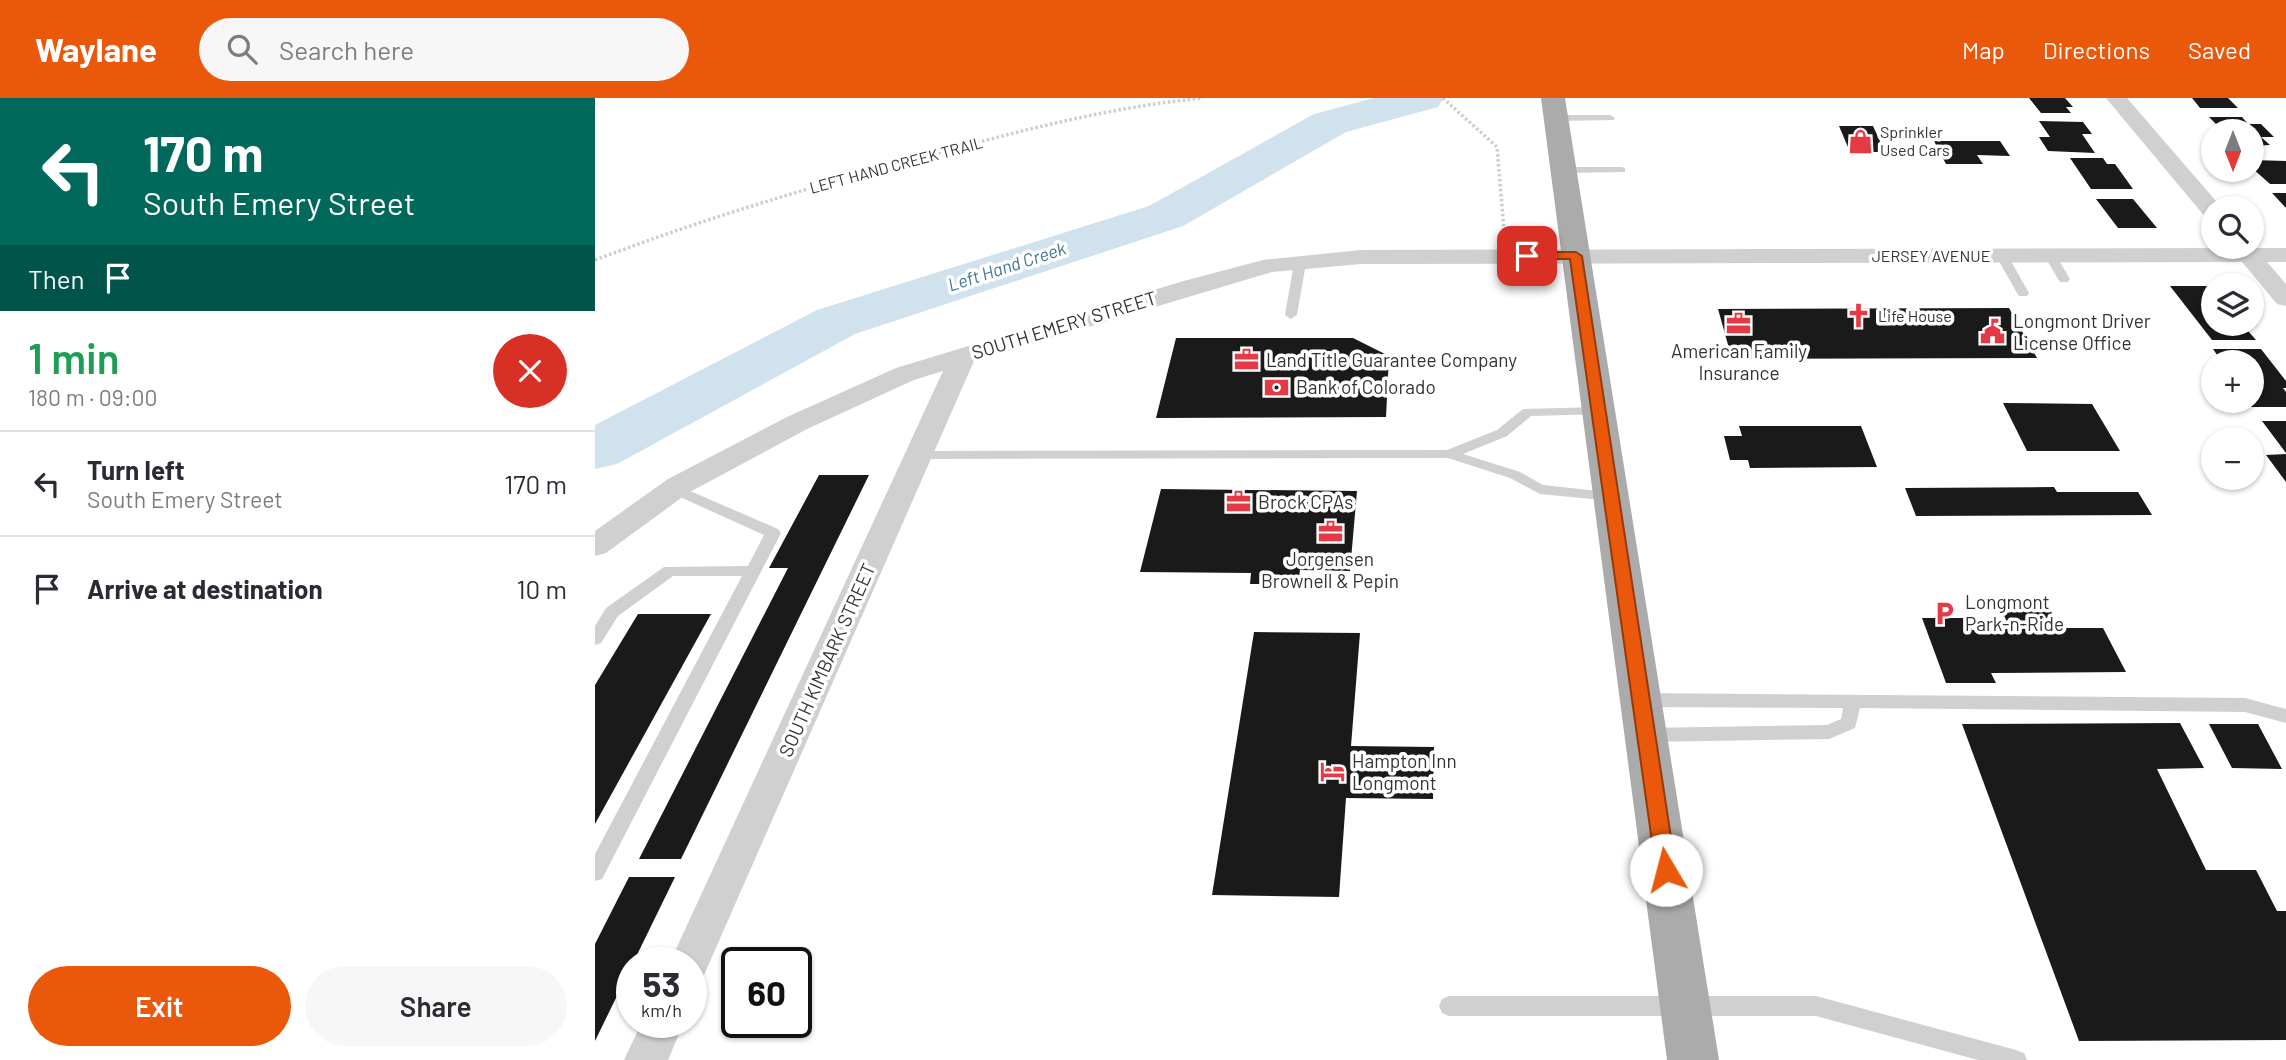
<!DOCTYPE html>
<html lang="en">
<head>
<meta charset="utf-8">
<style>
	body { margin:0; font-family:Barlow,sans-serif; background:#f7f7f7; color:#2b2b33; height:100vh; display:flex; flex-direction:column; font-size:26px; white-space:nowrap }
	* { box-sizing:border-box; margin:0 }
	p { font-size:23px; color:#7c7c81 }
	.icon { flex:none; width:38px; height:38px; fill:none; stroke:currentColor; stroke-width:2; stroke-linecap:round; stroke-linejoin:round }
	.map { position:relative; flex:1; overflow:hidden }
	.panel { display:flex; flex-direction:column; background:#fff; width:595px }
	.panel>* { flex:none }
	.guide { background:#00695c; color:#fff; overflow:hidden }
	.needle { width:46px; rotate:180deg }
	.controls { position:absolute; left:1606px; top:21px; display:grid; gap:14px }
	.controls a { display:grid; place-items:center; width:63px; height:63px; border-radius:50%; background:#fff; box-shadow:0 2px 5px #0004; font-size:35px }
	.speed { position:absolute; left:21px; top:849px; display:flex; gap:14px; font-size:35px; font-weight:700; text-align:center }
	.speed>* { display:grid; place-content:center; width:91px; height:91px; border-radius:50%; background:#fff; box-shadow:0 2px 5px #0004; line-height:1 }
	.speed small { font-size:18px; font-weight:400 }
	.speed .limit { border:4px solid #111; border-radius:10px; background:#fff; color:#111 }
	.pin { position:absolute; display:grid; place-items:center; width:60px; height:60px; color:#fff; margin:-30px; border-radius:14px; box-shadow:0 4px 10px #0006 }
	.me { position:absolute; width:77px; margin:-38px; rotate:352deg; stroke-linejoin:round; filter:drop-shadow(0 0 5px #0008) }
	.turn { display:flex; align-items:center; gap:24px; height:147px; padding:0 28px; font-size:32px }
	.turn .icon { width:91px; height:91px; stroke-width:2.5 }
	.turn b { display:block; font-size:49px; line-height:60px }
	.then { display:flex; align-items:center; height:66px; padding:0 28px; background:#0003; gap:14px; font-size:26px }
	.round { display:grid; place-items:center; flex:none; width:74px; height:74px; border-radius:37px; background:#f7f7f7 }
	.summary { display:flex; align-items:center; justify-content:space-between; height:119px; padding:0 28px }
	h1 { font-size:42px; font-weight:600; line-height:52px; color:#1e9e55 }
	.action { display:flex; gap:14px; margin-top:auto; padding:14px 28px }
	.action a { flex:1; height:80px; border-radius:42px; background:#ea580c; color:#fff; font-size:28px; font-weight:600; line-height:80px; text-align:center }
	.action a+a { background:#f7f7f7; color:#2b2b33 }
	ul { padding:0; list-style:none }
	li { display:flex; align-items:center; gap:21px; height:105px; padding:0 28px; border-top:2px solid #e1e1e2 }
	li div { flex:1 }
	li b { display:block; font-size:26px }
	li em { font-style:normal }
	header { display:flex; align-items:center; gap:42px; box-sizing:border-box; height:98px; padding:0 35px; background:#ea580c; color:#fff }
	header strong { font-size:33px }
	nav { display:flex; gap:38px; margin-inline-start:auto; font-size:24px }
	.search { width:490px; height:63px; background:#f7f7f7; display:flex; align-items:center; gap:18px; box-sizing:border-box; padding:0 24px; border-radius:38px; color:#7c7c81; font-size:26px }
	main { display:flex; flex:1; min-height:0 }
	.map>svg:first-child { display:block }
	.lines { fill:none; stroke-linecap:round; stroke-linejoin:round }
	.river { fill:#cfe2ee; fill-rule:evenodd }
	.building { fill:#1a1a1a }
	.path { stroke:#cdcdcd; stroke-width:3.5; stroke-dasharray:2.5 2.5; stroke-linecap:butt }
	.lane { fill:#d0d0d0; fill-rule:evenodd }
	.street { fill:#d0d0d0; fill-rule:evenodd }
	.primary { fill:#ababab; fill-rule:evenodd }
	.route { fill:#ea580c; stroke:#983908; stroke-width:2 }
	.labels { text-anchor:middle; stroke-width:7; stroke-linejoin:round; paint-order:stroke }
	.far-poi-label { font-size:16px; fill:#333; stroke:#fff; text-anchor:start }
	.far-street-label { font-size:16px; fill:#333; stroke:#fff }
	.far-water-label { font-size:18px; font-style:italic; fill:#3f7597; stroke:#fff }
	.poi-label { font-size:19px; fill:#333; stroke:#fff; text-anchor:start }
	.street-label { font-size:19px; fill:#333; stroke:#fff }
</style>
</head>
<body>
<header>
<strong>Waylane</strong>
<div class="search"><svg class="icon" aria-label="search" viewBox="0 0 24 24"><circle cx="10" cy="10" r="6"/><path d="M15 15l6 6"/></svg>Search here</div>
<nav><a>Map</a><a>Directions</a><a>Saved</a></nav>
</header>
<main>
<section class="panel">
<div class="guide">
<div class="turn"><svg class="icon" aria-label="left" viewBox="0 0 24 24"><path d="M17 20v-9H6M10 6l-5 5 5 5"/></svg><div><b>170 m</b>South Emery Street</div></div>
<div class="then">Then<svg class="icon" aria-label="arrive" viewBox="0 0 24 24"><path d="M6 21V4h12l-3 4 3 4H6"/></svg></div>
</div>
<div class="summary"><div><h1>1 min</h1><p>180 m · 09:00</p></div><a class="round" style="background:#d93025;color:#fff"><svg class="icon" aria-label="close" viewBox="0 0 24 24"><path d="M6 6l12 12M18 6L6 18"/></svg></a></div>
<ul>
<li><svg class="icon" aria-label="left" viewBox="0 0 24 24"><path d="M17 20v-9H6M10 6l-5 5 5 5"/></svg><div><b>Turn left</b><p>South Emery Street</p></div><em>170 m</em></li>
<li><svg class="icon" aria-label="arrive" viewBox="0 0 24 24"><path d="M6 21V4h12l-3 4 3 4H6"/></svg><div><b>Arrive at destination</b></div><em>10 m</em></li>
</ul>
<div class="action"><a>Exit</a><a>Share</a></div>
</section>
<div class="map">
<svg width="1691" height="962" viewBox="0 0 1691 962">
	<rect width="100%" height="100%" fill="#fff"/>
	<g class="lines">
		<!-- river -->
		<path class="river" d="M779 0H849L843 9 751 34 588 128 260 236 22 366 0 371V327L222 212 554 108 719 16Z"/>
	</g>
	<!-- building -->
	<g class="building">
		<path d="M1434 0H1470L1478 9H1471L1476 15H1446Z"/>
		<path d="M1597 0H1633L1643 10H1605Z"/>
		<path d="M1614 19H1647L1653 26H1666L1679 39H1666L1675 47 1657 48V33H1628Z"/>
		<path d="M1444 23 1488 24 1497 36H1487L1500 55 1453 53 1444 39H1455Z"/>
		<path d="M1244 28H1278L1290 54H1255Z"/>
		<path d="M1339 43H1405L1415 58 1382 57 1388 66H1351Z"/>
		<path d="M1475 60H1508L1512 66H1520L1538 91H1496Z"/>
		<path d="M1657 62 1691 63V86H1675L1657 70Z"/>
		<path d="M1677 95H1691V110Z"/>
		<path d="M1501 101H1538L1562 130H1523Z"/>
		<path d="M1575 188H1616L1619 191V226H1647L1661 242H1617Z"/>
		<path d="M1414 210 1442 260 1137 261 1123 211Z"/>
		<path d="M581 240H758L794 258 791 319 561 320Z"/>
		<path d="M1618 251H1666L1691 283V290H1688L1691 294V309H1640L1635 303H1657V264H1627Z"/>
		<path d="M1408 305 1497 306 1525 353H1432Z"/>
		<path d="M1667 323H1691V355Z"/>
		<path d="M1144 328H1266L1282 369 1155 370 1153 362H1135L1129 338H1147Z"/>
		<path d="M1691 356V384L1671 357Z"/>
		<path d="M224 377H274L86 761H44L193 470H174Z"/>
		<path d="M1459 389 1462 394H1543L1557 417 1321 418 1310 390Z"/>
		<path d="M566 391 762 393 755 473 705 472 703 486H655L656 475 545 474Z"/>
		<path d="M1452 505 1464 530H1508L1531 574 1396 575 1401 585H1351L1327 520H1372L1377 532 1415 531 1404 506Z"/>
		<path d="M43 516H116L0 726V587Z"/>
		<path d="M659 534 765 535 756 648 839 649 838 701 751 700 744 799 617 797Z"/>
		<path d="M1585 625 1609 670 1562 671 1611 772H1661L1682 813H1691V942L1484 943 1367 626Z"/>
		<path d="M1614 626H1663L1687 671 1637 670Z"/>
		<path d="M34 779H80L0 943V846Z"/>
	</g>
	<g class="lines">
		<!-- path -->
		<g class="path">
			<path d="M848 0 902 49 909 132"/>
			<path d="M0 162C111 120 224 86 339 56 428 32 516 9 608 0"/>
		</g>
		<!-- lane -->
		<g class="lane">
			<path d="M1015 17 1020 20 1019 22 961 23 956 20 961 17Z"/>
			<path d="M1026 69 1030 70V74L968 75 963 72 968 69Z"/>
			<path d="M1455 153 1459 154 1475 181 1473 184H1465L1463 181 1449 157Z"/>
			<path d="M1407 154 1413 158 1434 195 1432 198H1424L1422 195 1401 158Z"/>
			<path d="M705 161 711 165 702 217 696 221 690 217 699 165Z"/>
			<path d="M1004 309 1009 310 1011 313 1009 316 936 318 912 338 868 356 925 374 948 387 1022 395 1024 398 1017 403 945 396 915 380 853 360 325 361 318 357 325 353 852 352 902 332 928 311Z"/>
			<path d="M79 386 183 431 186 435 7 781 0 783V756L147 478H78L23 518 6 545 0 547V528L11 510 69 469 153 468 169 437 74 394 72 391Z"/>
			<path d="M1047 595 1650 600 1691 611V625L1650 614 1265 610 1260 630 1234 641 1051 644 1045 642 1042 637 1045 632 1051 630 1232 627 1246 621 1248 610 1047 609 1041 607 1038 602 1041 597Z"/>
			<path d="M854 898H1221L1421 952 1429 955 1432 962H1383L1221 918H854L847 915 844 908 847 901Z"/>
		</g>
		<!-- street -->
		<g class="street">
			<path d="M1511 0H1532L1627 110H1619V122L1611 120Z"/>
			<path d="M1657 146 1660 150H1691V164H1672L1691 186V208L1682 206 1647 164 766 166 677 174 379 263 109 877 96 882V864H75L348 273 319 282 212 331 93 395 11 455 0 458V433L73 381 192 319 301 270 585 184 668 162 766 152 1636 150 1657 149Z"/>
			<path d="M47 924H89L73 962H29Z"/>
		</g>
		<!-- primary -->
		<path class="primary" d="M946 0H970L1124 962H1072Z"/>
	</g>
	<!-- route -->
	<path class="route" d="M981 154 987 158 1081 772 1078 778 1071 781 1064 778 1061 772 975 161H932L926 158 932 154Z"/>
	<!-- icons -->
	<defs>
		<symbol id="shop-bare" viewBox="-9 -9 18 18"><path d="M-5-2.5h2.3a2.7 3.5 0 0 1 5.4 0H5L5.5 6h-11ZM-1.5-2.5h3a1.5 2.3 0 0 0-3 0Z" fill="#e63946" stroke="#fff" stroke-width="2.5" paint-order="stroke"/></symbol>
		<symbol id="church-bare" viewBox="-9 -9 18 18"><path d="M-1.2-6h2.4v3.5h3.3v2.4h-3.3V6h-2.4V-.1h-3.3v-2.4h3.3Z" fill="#e63946" stroke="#fff" stroke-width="2.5" paint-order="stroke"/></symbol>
		<symbol id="office-bare" viewBox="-9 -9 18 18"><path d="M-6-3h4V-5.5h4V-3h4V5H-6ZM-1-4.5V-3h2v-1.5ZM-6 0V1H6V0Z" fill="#e63946" stroke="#fff" stroke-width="2.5" paint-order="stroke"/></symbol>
		<symbol id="civic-bare" viewBox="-9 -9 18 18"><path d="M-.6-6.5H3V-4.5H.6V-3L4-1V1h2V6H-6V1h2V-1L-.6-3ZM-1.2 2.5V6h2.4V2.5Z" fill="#e63946" stroke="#fff" stroke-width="2.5" paint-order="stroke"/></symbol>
		<symbol id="bank-bare" viewBox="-9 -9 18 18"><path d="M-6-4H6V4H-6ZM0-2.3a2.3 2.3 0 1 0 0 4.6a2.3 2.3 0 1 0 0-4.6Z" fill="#e63946" stroke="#fff" stroke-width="2.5" paint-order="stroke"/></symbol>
		<symbol id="parking-bare" viewBox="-9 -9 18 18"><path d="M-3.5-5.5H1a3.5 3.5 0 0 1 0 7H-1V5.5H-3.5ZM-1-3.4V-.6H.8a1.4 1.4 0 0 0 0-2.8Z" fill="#e63946" stroke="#fff" stroke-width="2.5" paint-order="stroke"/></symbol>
		<symbol id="hotel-bare" viewBox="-9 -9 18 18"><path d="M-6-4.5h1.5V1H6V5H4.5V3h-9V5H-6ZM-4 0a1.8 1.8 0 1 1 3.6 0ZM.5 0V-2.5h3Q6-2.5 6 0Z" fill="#e63946" stroke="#fff" stroke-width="2.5" paint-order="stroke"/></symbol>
	</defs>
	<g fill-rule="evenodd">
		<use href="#shop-bare" x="1248" y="26" width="35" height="35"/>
		<use href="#church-bare" x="1246" y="200" width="35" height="35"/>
		<use href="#office-bare" x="1126" y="208" width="35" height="35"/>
		<use href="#civic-bare" x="1380" y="216" width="35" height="35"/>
		<use href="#office-bare" x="634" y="244" width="35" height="35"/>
		<use href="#bank-bare" x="664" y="272" width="35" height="35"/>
		<use href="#office-bare" x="626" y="386" width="35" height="35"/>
		<use href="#office-bare" x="718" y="416" width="35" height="35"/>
		<use href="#parking-bare" x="1332" y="498" width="35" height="35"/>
		<use href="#hotel-bare" x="720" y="656" width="35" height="35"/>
	</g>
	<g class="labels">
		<!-- far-poi labels -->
		<g class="far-poi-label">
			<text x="1285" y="40">Sprinkler<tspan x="1285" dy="18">Used Cars</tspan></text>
			<text x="1283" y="224">Life House</text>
		</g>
		<!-- far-street labels -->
		<g class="far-street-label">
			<text transform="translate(301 67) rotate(-15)" y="6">LEFT HAND CREEK TRAIL</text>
			<text x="1336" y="164">JERSEY AVENUE</text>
		</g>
		<!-- far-water labels -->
		<g class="far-water-label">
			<text transform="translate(412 169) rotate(-18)" y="6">Left Hand Creek</text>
		</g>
		<!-- poi labels -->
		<g class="poi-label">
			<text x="1418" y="230">Longmont Driver<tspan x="1418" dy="22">License Office</tspan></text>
			<text x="1144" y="260" text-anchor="middle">American Family<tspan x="1144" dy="22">Insurance</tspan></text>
			<text x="671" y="269">Land Title Guarantee Company</text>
			<text x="701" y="296">Bank of Colorado</text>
			<text x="663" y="411">Brock CPAs</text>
			<text x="735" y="468" text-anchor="middle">Jorgensen<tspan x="735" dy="22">Brownell &amp; Pepin</tspan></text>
			<text x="1370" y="511">Longmont<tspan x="1370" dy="22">Park-n-Ride</tspan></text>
			<text x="757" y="670">Hampton Inn<tspan x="757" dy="22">Longmont</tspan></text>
		</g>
		<!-- street labels -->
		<g class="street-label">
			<text transform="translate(469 227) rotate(-17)" y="7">SOUTH EMERY STREET</text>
			<text transform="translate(232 562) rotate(-66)" y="7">SOUTH KIMBARK STREET</text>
		</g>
	</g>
</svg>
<div class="controls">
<a><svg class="needle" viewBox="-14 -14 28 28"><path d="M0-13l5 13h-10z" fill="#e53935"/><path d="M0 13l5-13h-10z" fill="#7c7c81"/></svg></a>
<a><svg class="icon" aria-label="search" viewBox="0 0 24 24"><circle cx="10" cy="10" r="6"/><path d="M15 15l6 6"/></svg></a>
<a><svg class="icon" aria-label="layers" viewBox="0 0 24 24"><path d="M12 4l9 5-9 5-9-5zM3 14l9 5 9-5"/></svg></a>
<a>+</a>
<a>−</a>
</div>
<div class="speed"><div>53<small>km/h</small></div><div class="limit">60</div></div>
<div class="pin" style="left:932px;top:158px;background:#d93025"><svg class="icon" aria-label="arrive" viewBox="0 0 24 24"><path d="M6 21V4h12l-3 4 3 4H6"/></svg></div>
<svg class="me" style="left:1071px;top:772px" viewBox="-20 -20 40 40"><circle r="19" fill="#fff"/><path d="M0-13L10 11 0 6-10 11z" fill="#ea580c"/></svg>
</div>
</main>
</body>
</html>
